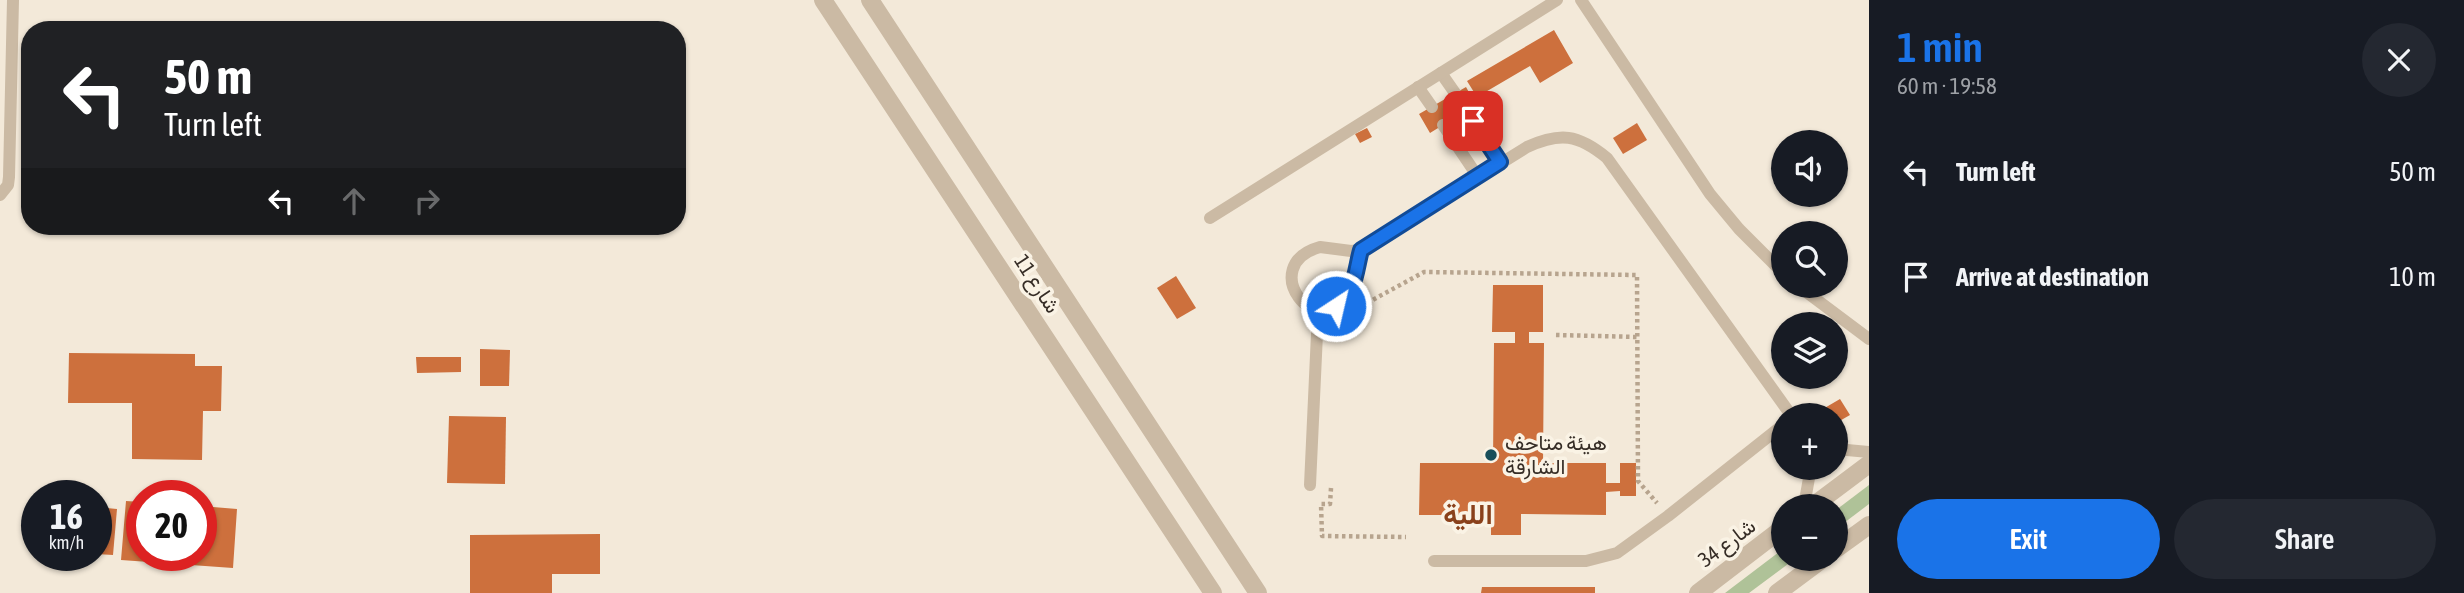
<!DOCTYPE html>
<html lang="en">
<head>
<meta charset="utf-8">
<style>
	body { margin:0; font-family:"Asap Condensed",Vazirmatn,sans-serif; background:#242831; color:#f1f3f6; height:100vh; display:flex; flex-direction:column; font-size:26px; white-space:nowrap }
	* { box-sizing:border-box; margin:0 }
	p { font-size:23px; color:#9ea1a6 }
	.icon { flex:none; width:38px; height:38px; fill:none; stroke:currentColor; stroke-width:2; stroke-linecap:round; stroke-linejoin:round }
	.map { position:relative; flex:1; overflow:hidden }
	.drawer { display:flex; flex-direction:column; background:#171b24; width:595px }
	.drawer>* { flex:none }
	.banner { position:absolute; left:21px; top:21px; width:665px; height:214px; border-radius:28px; box-shadow:0 2px 5px #0004; background:#202124; color:#fff; overflow:hidden }
	.controls { position:absolute; left:1771px; top:130px; display:grid; gap:14px }
	.controls a { display:grid; place-items:center; width:77px; height:77px; border-radius:50%; background:#171b24; box-shadow:0 2px 5px #0004; font-size:35px }
	.speed { position:absolute; left:21px; top:480px; display:flex; gap:14px; font-size:35px; font-weight:700; text-align:center }
	.speed>* { display:grid; place-content:center; width:91px; height:91px; border-radius:50%; background:#171b24; box-shadow:0 2px 5px #0004; line-height:1 }
	.speed small { font-size:18px; font-weight:400 }
	.speed .limit { border:10px solid #d22; background:#fff; color:#111 }
	.pin { position:absolute; display:grid; place-items:center; width:60px; height:60px; color:#fff; margin:-30px; border-radius:14px; box-shadow:0 4px 10px #0006 }
	.me { position:absolute; width:77px; margin:-38px; rotate:35deg; stroke-linejoin:round; filter:drop-shadow(0 0 5px #0008) }
	.turn { display:flex; align-items:center; gap:24px; height:147px; padding:0 28px; font-size:32px }
	.turn .icon { width:91px; height:91px; stroke-width:2.5 }
	.turn b { display:block; font-size:49px; line-height:60px }
	.lanes { display:flex; align-items:center; height:66px; padding:0 28px; background:#0003; justify-content:center; gap:35px; direction:ltr }
	.lanes .off { opacity:.35 }
	.round { display:grid; place-items:center; flex:none; width:74px; height:74px; border-radius:37px; background:#242831 }
	.head { display:flex; align-items:center; justify-content:space-between; height:119px; padding:0 28px }
	h1 { font-size:42px; font-weight:600; line-height:52px; color:#1a73e8 }
	.primary-button { display:flex; gap:14px; margin-top:auto; padding:14px 28px }
	.primary-button a { flex:1; height:80px; border-radius:42px; background:#1a73e8; color:#fff; font-size:28px; font-weight:600; line-height:80px; text-align:center }
	.primary-button a+a { background:#242831; color:#f1f3f6 }
	ul { padding:0; list-style:none }
	li { display:flex; align-items:center; gap:21px; height:105px; padding:0 28px }
	li div { flex:1 }
	li b { display:block; font-size:26px }
	li em { font-style:normal }
	main { display:flex; flex:1; min-height:0 }
	.map>svg:first-child { display:block }
	.green { fill:#afc298 }
	.building { fill:#cd703d }
	.lines { fill:none; stroke-linecap:round; stroke-linejoin:round }
	.path { stroke:#b7a48e; stroke-width:4.5; stroke-dasharray:3.5 3.5; stroke-linecap:butt }
	.service { stroke:#cbbaa4; stroke-width:12 }
	.minor { stroke:#cbbaa4; stroke-width:18 }
	.tertiary { stroke:#cbbaa4; stroke-width:18 }
	.route-casing { stroke:#114b97; stroke-width:18 }
	.route { stroke:#1a73e8; stroke-width:12 }
	.poi-dot { fill:#194f5a; stroke:#faf3e5; stroke-width:2.5 }
	.labels { text-anchor:middle; stroke-width:7; stroke-linejoin:round; paint-order:stroke }
	.street-label { font-size:21px; fill:#362d26; stroke:#faf3e5 }
	.poi-label { font-size:21px; fill:#362d26; stroke:#faf3e5; text-anchor:start }
	.district-label { font-size:28px; font-weight:bold; fill:#8a411b; stroke:#faf3e5 }
</style>
</head>
<body>
<main>
<div class="map">
<svg width="1869" height="593" viewBox="0 0 1869 593">
	<rect width="100%" height="100%" fill="#f3e9d9"/>
	<!-- green -->
	<g class="green">
		<path d="M1869 485V504L1836 529V510Z"/>
		<path d="M1783 549V558H1796L1749 593H1725Z"/>
	</g>
	<!-- building -->
	<g class="building">
		<path d="M1554 30 1573 63 1540 83 1530 66 1477 97 1467 81Z"/>
		<path d="M1466 87 1476 105 1471 108 1477 119 1470 123 1464 112 1430 133 1419 114Z"/>
		<path d="M1637 123 1647 140 1623 154 1613 138Z"/>
		<path d="M1367 128 1372 137 1360 143 1355 134Z"/>
		<path d="M1176 276 1196 308 1177 319 1157 288Z"/>
		<path d="M1493 285H1543V332H1529V343H1544L1543 463H1606V483H1620V463H1636V496H1620V491L1606 492V515L1521 514V535H1491V515H1419L1420 463H1493L1494 343H1515V332H1492Z"/>
		<path d="M480 349 510 350 509 386H480Z"/>
		<path d="M69 353 195 354V366H222L221 411H203L202 460 132 459V403H68Z"/>
		<path d="M416 357H461V372L417 373Z"/>
		<path d="M1840 399 1850 415 1836 423V415H1817L1816 413Z"/>
		<path d="M449 416 506 417 505 484 447 483Z"/>
		<path d="M126 501 142 502V555H201V506L237 509 233 568 121 560Z"/>
		<path d="M96 507 117 509 113 555 96 554Z"/>
		<path d="M600 534V574H552V593H470V535Z"/>
		<path d="M1482 587H1595V593H1481Z"/>
	</g>
	<g class="lines">
		<!-- path -->
		<g class="path">
			<path d="M1367 303 1424 272 1637 275 1638 481 1657 503"/>
			<path d="M1556 335 1638 337"/>
			<path d="M1331 488 1330 504H1321L1322 536 1406 537"/>
		</g>
		<!-- service -->
		<g class="service">
			<path d="M1581 0 1710 194 1739 229 1783 273"/>
			<path d="M1441 73 1455 93"/>
			<path d="M1418 87 1432 107"/>
			<path d="M1473 121 1500 162"/>
			<path d="M1443 125 1478 177"/>
			<path d="M0 195 8 185 9 177 13 0"/>
			<path d="M1210 218 1557 0"/>
			<path d="M1320 247 1351 251 1361 250C1357 263 1358 280 1350 292 1318 348 1255 265 1320 247Z"/>
			<path d="M1361 250 1527 147C1560 132 1578 134 1607 158L1791 415"/>
			<path d="M1797 285 1869 339"/>
			<path d="M1836 449 1869 452"/>
			<path d="M1310 485 1318 312"/>
			<path d="M1804 506 1811 467"/>
			<path d="M1434 561H1586L1617 553 1668 516 1783 425"/>
		</g>
		<!-- minor -->
		<g class="minor">
			<path d="M823 0 1213 593"/>
			<path d="M870 0 1258 593"/>
		</g>
		<!-- tertiary -->
		<g class="tertiary">
			<path d="M1813 506 1869 464"/>
			<path d="M1836 549 1869 525"/>
			<path d="M1698 593 1783 528"/>
			<path d="M1777 593 1824 558"/>
		</g>
	</g>
	<g class="lines">
		<defs>
			<path id="route" d="M1336 306C1356 292 1355 272 1361 250L1500 162 1473 121"/>
		</defs>
		<!-- route casing -->
		<use href="#route" class="route-casing"/>
		<!-- route -->
		<use href="#route" class="route"/>
	</g>
	<!-- markers -->
	<circle class="poi-dot" cx="1491" cy="455" r="7"/>
	<g class="labels">
		<!-- street labels -->
		<g class="street-label">
			<text transform="translate(1037 284) rotate(57)" y="7">شارع 11</text>
			<text transform="translate(1727 543) rotate(-37)" y="7">شارع 34</text>
		</g>
		<!-- poi labels -->
		<g class="poi-label">
			<text x="1505" y="450">هيئة متاحف<tspan x="1505" dy="24">الشارقة</tspan></text>
		</g>
		<!-- district labels -->
		<g class="district-label">
			<text x="1468" y="524">اللية</text>
		</g>
	</g>
</svg>
<div class="controls">
<a><svg class="icon" aria-label="sound" viewBox="0 0 24 24"><path d="M4 9h4l5-4v14l-5-4H4zM17 9q2 3 0 6"/></svg></a>
<a><svg class="icon" aria-label="search" viewBox="0 0 24 24"><circle cx="10" cy="10" r="6"/><path d="M15 15l6 6"/></svg></a>
<a><svg class="icon" aria-label="layers" viewBox="0 0 24 24"><path d="M12 4l9 5-9 5-9-5zM3 14l9 5 9-5"/></svg></a>
<a>+</a>
<a>−</a>
</div>
<div class="speed"><div>16<small>km/h</small></div><div class="limit">20</div></div>
<div class="pin" style="left:1473px;top:121px;background:#d93025"><svg class="icon" aria-label="arrive" viewBox="0 0 24 24"><path d="M6 21V4h12l-3 4 3 4H6"/></svg></div>
<svg class="me" style="left:1336px;top:306px" viewBox="-20 -20 40 40"><circle r="17" fill="#1a73e8" stroke="#fff" stroke-width="3"/><path d="M0-11L8 9 0 5-8 9z" fill="#fff"/></svg>
<div class="banner">
<div class="turn"><svg class="icon" aria-label="left" viewBox="0 0 24 24"><path d="M17 20v-9H6M10 6l-5 5 5 5"/></svg><div><b>50 m</b>Turn left</div></div>
<div class="lanes"><svg class="icon" aria-label="left" viewBox="0 0 24 24"><path d="M17 20v-9H6M10 6l-5 5 5 5"/></svg><svg class="icon off" aria-label="ahead" viewBox="0 0 24 24"><path d="M12 20V5M6 11l6-6 6 6"/></svg><svg class="icon off" aria-label="right" viewBox="0 0 24 24"><path d="M7 20v-9h11M14 6l5 5-5 5"/></svg></div>
</div>
</div>
<section class="drawer">
<div class="head"><div><h1>1 min</h1><p>60 m · 19:58</p></div><a class="round"><svg class="icon" aria-label="close" viewBox="0 0 24 24"><path d="M6 6l12 12M18 6L6 18"/></svg></a></div>
<ul>
<li><svg class="icon" aria-label="left" viewBox="0 0 24 24"><path d="M17 20v-9H6M10 6l-5 5 5 5"/></svg><div><b>Turn left</b></div><em>50 m</em></li>
<li><svg class="icon" aria-label="arrive" viewBox="0 0 24 24"><path d="M6 21V4h12l-3 4 3 4H6"/></svg><div><b>Arrive at destination</b></div><em>10 m</em></li>
</ul>
<div class="primary-button"><a>Exit</a><a>Share</a></div>
</section>
</main>
</body>
</html>
